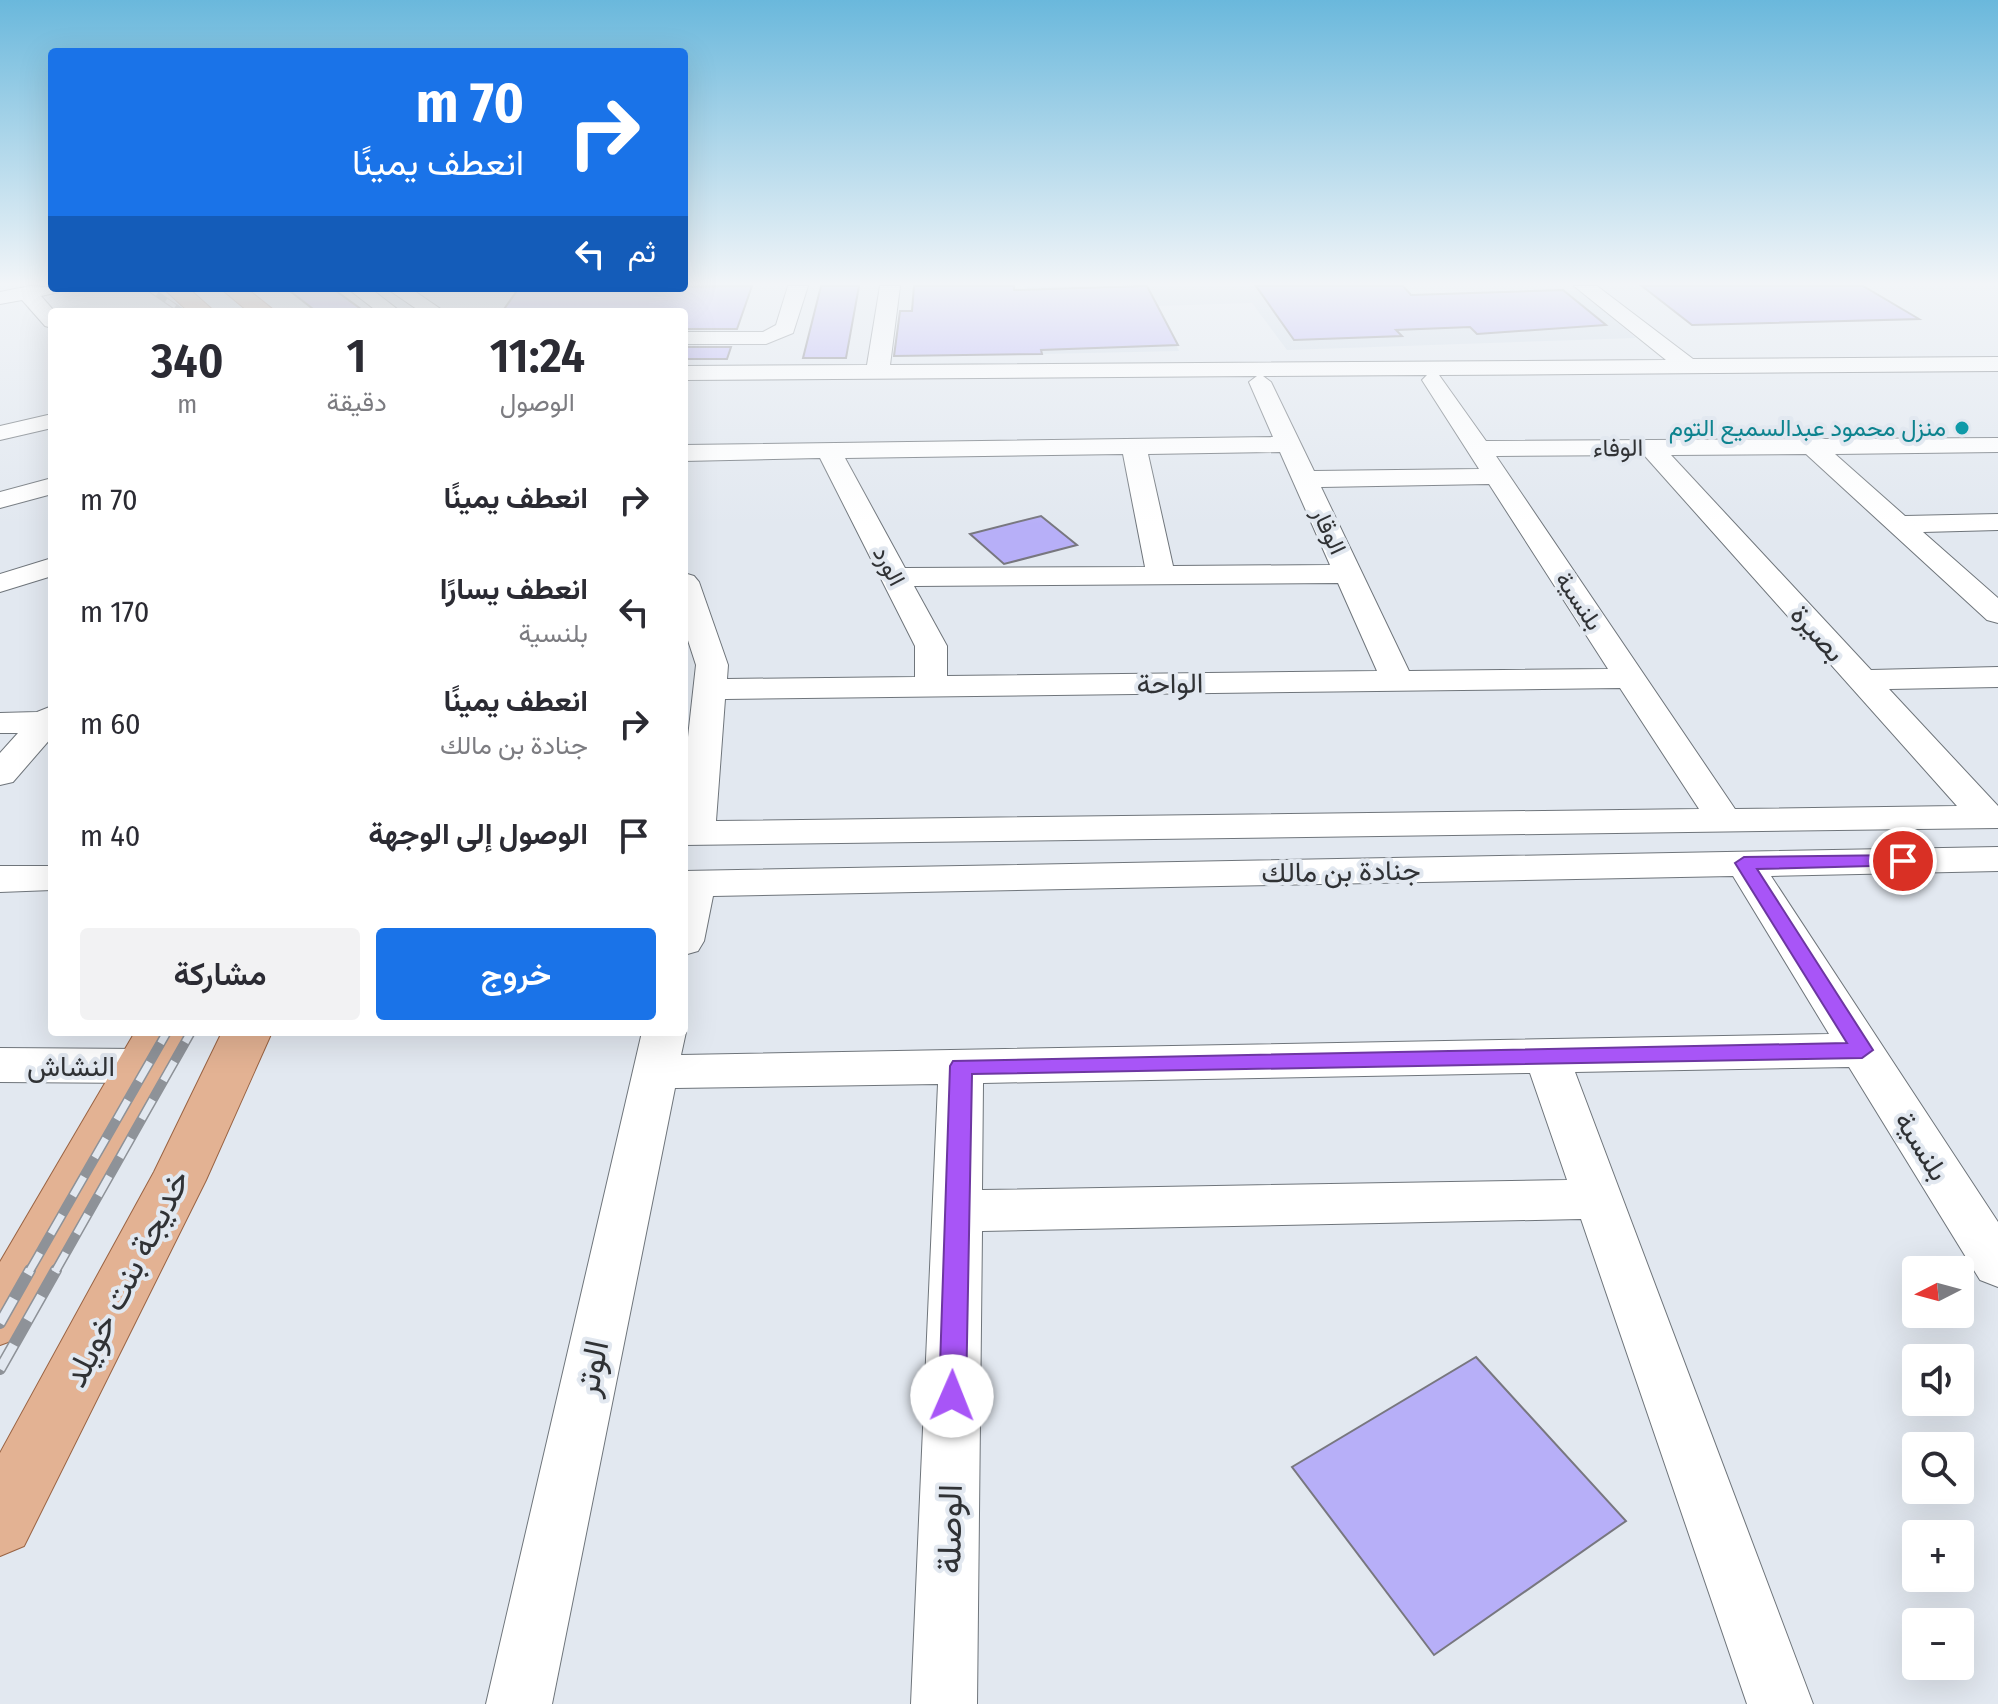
<!DOCTYPE html>
<html lang="ar">
<head>
<meta charset="utf-8">
<style>
	body { margin:0; font-family:"Fira Sans Condensed",Vazirmatn,sans-serif; background:#f2f2f3; color:#2b2b33; direction:rtl; height:100vh; display:flex; flex-direction:column; font-size:30px; white-space:nowrap }
	* { box-sizing:border-box; margin:0 }
	p { font-size:26px; color:#7c7c81 }
	.icon { flex:none; width:44px; height:44px; fill:none; stroke:currentColor; stroke-width:2; stroke-linecap:round; stroke-linejoin:round }
	.map { position:relative; flex:1; overflow:hidden; direction:ltr }
	.sheet { position:absolute; left:48px; top:308px; width:640px; height:728px; display:flex; flex-direction:column; background:#fff; border-radius:8px; box-shadow:0 8px 32px #0002; direction:rtl }
	.sheet>* { flex:none }
	.top-card { position:absolute; left:48px; top:48px; width:640px; height:244px; border-radius:8px; box-shadow:0 8px 32px #0002; direction:rtl; background:#1a73e8; color:#fff; overflow:hidden }
	.needle { width:52px; rotate:264deg }
	.tools { position:absolute; left:1902px; top:1256px; display:grid; gap:16px }
	.tools a { display:grid; place-items:center; width:72px; height:72px; border-radius:8px; background:#fff; box-shadow:0 8px 32px #0002; font-size:40px }
	.pin { position:absolute; display:grid; place-items:center; width:68px; height:68px; color:#fff; margin:-34px; border:4px solid #fff; border-radius:50%; box-shadow:0 2px 8px #0007 }
	.me { position:absolute; width:88px; margin:-44px; rotate:1deg; stroke-linejoin:round; filter:drop-shadow(0 0 6px #0008) }
	.turn { display:flex; align-items:center; gap:28px; height:168px; padding:0 32px; font-size:36px }
	.turn .icon { width:104px; height:104px; stroke-width:2.5 }
	.turn b { display:block; font-size:56px; line-height:68px }
	.then { display:flex; align-items:center; height:76px; padding:0 32px; background:#0003; gap:16px; font-size:30px }
	.eta { display:flex; justify-content:space-evenly; align-items:center; height:136px; text-align:center }
	.eta b { font-size:48px; font-weight:600; line-height:56px }
	.action { display:flex; gap:16px; margin-top:auto; padding:16px 32px }
	.action a { flex:1; height:92px; border-radius:8px; background:#1a73e8; color:#fff; font-size:32px; font-weight:600; line-height:92px; text-align:center }
	.action a+a { background:#f2f2f3; color:#2b2b33 }
	ul { padding:0; list-style:none }
	li { display:flex; align-items:center; gap:24px; height:112px; padding:0 32px }
	li div { flex:1 }
	li b { display:block; font-size:30px }
	li em { font-style:normal }
	.map>svg:first-child { display:block }
	.built { fill:#cfdae7 }
	.building { fill:#b7aff8; stroke:#78777f; stroke-width:2 }
	.lines { fill:none; stroke-linecap:round; stroke-linejoin:round }
	.minor-casing { stroke:#6f757b; stroke-width:2 }
	.major-casing { stroke:#996343; stroke-width:2 }
	.minor { fill:#fff; fill-rule:evenodd }
	.major { fill:#e3b293; fill-rule:evenodd }
	.rail-far2-casing { stroke:#8e9298; stroke-width:6 }
	.rail-far1-casing { stroke:#8e9298; stroke-width:10 }
	.rail-casing { stroke:#8e9298; stroke-width:12 }
	.rail-far2 { stroke:#e2e8f0; stroke-width:4; stroke-dasharray:11; stroke-linecap:butt }
	.rail-far1 { stroke:#e2e8f0; stroke-width:7; stroke-dasharray:22; stroke-linecap:butt }
	.rail { stroke:#e2e8f0; stroke-width:9; stroke-dasharray:28; stroke-linecap:butt }
	.route { fill:#a855f7; stroke:#6d37a1; stroke-width:2 }
	.culture-dot { fill:#0f9aa8; stroke:#e2e8f0; stroke-width:3 }
	.labels { text-anchor:middle; stroke-width:8; stroke-linejoin:round; paint-order:stroke }
	.far-culture-label { font-size:24px; fill:#0d838f; stroke:#e2e8f0; text-anchor:end }
	.far-street-label { font-size:24px; fill:#303235; stroke:#e2e8f0 }
	.street-label { font-size:28px; fill:#303235; stroke:#e2e8f0 }
	.near-street-label { font-size:34px; fill:#303235; stroke:#e2e8f0 }
</style>
</head>
<body>
<div class="map">
<svg width="1998" height="1704" viewBox="0 0 1998 1704">
	<rect width="100%" height="100%" fill="#e2e8f0"/>
	<!-- built -->
	<path class="built" d="M1026 286H1403L1412 296 1580 291 1636 338 1287 350 1252 303 1157 306 1179 351 1042 354 1035 310Z"/>
	<!-- building -->
	<g class="building">
		<path d="M752 286 737 329H684V312H502L519 288Z"/>
		<path d="M821 286H859L846 358H803Z"/>
		<path d="M914 286H1014V290L1147 286 1178 345 1041 350 1042 354 894 356 900 311H912Z"/>
		<path d="M1256 286H1403L1411 295 1563 290 1606 325 1477 334 1470 327 1396 330 1402 336 1294 340Z"/>
		<path d="M1642 286H1863L1919 319 1692 325Z"/>
		<path d="M286 288H332L365 312H317Z"/>
		<path d="M684 347H731L727 359H684Z"/>
		<path d="M1041 516 1077 545 1004 564 970 534Z"/>
		<path d="M1476 1357 1626 1521 1434 1655 1292 1467Z"/>
	</g>
	<g class="lines">
		<defs>
			<g id="minor">
				<path d="M30 286 62 288 59 292 41 296 55 312 52 328 45 326 22 300 0 304V292Z"/>
				<path d="M788 286H808L793 333 766 344H684V332H763L776 325Z"/>
				<path d="M880 286H900L890 365 1666 360 1574 286H1597L1693 359 1998 357V371L1439 375 1486 441 1998 438V452L1835 454 1905 516 1998 514V530L1923 532 1998 598V623L1987 620 1806 454 1671 455 1871 670 1998 667V687L1889 689 1998 806V828L684 845V773L696 665 684 628V573L694 576 699 582 728 665 727 679 915 677V646L820 458 684 461V445L1273 437 1249 382 1257 376 684 380V366L867 365ZM1427 375 1422 380 1479 469 1314 471 1271 382 1263 376ZM1280 452 1330 565 1173 566 1148 454ZM1123 454 1145 567 905 568 845 458ZM1644 455 1957 806 1735 809 1496 456ZM1489 484 1608 669 1409 671 1321 487ZM1338 583 1377 671 947 676V646L914 586ZM1620 688 1699 809 716 821 725 699Z"/>
				<path d="M347 288H370L401 312H378Z"/>
				<path d="M386 288H410L445 312H421Z"/>
				<path d="M52 414V428L0 440V426Z"/>
				<path d="M52 478V494L0 508V492Z"/>
				<path d="M52 558V576L0 592V574Z"/>
				<path d="M52 706V737L13 782 0 785V753L18 733H0V713L37 712Z"/>
				<path d="M1998 847V871L1771 876 1998 1222V1287L1980 1280 1849 1067 1575 1072 1813 1704H1747L1581 1219 982 1231 977 1704H911L938 1084 675 1088 552 1704H486L642 1032H684V1029L686 1032 681 1055 1829 1034 1733 876 713 896 704 941 698 951 684 955V871ZM1530 1073 1567 1180 982 1190 983 1083Z"/>
				<path d="M0 866H52V890L0 892Z"/>
				<path d="M0 1048 143 1049 159 1054 165 1066 159 1078 143 1083 0 1082Z"/>
			</g>
			<g id="major">
				<path d="M163 288H188L215 312H189Z"/>
				<path d="M220 288H246L276 312H249Z"/>
				<path d="M135 1032H186L22 1337 0 1345V1262Z"/>
				<path d="M222 1032H272L206 1180 24 1546 0 1556V1453L154 1172Z"/>
			</g>
		</defs>
		<!-- minor casing -->
		<use href="#minor" class="minor-casing"/>
		<!-- major casing -->
		<use href="#major" class="major-casing"/>
		<!-- minor -->
		<use href="#minor" class="minor"/>
		<!-- major -->
		<use href="#major" class="major"/>
		<defs>
			<path id="rail-far2" d="M148 288 183 312"/>
			<g id="rail-far1">
				<path d="M29 1272 167 1032"/>
				<path d="M55 1272 191 1032"/>
			</g>
			<g id="rail">
				<path d="M0 1323 30 1270"/>
				<path d="M0 1369 56 1270"/>
			</g>
		</defs>
		<!-- rail-far2 casing -->
		<use href="#rail-far2" class="rail-far2-casing"/>
		<!-- rail-far1 casing -->
		<use href="#rail-far1" class="rail-far1-casing"/>
		<!-- rail casing -->
		<use href="#rail" class="rail-casing"/>
		<!-- rail-far2 -->
		<use href="#rail-far2" class="rail-far2"/>
		<!-- rail-far1 -->
		<use href="#rail-far1" class="rail-far1"/>
		<!-- rail -->
		<use href="#rail" class="rail"/>
	</g>
	<!-- sky -->
	<linearGradient id="sky" x2="0" y2="1"><stop stop-color="#6ab8dc"/><stop offset="0.54" stop-color="#f2f5f8"/><stop offset="1" stop-color="#f2f5f8" stop-opacity="0"/></linearGradient>
	<rect width="1998" height="525" fill="url(#sky)"/>
	<!-- route -->
	<path class="route" d="M1903 855 1909 856V865L1757 869 1873 1050 1862 1058 972 1074 966 1396 962 1404 952 1408 943 1404 939 1396 950 1066 953 1061 1847 1043 1735 863 1744 857Z"/>
	<!-- markers -->
	<circle class="culture-dot" cx="1962" cy="428" r="8"/>
	<g class="labels">
		<!-- far-culture labels -->
		<g class="far-culture-label">
			<text x="1946" y="436">منزل محمود عبدالسميع التوم</text>
		</g>
		<!-- far-street labels -->
		<g class="far-street-label">
			<text transform="translate(1618 448) rotate(-1)" y="8">الوفاء</text>
			<text transform="translate(1329 531) rotate(65)" y="8">الوقار</text>
			<text transform="translate(889 566) rotate(62)" y="8">الورد</text>
			<text transform="translate(1579 601) rotate(56)" y="8">بلنسية</text>
		</g>
		<!-- street labels -->
		<g class="street-label">
			<text transform="translate(1818 633) rotate(48)" y="10">بصيرة</text>
			<text transform="translate(1170 683) rotate(-1)" y="10">الواحة</text>
			<text transform="translate(1341 871) rotate(-1)" y="10">جنادة بن مالك</text>
			<text x="71" y="1076">النشاش</text>
			<text transform="translate(1922 1146) rotate(58)" y="10">بلنسية</text>
		</g>
		<!-- near-street labels -->
		<g class="near-street-label">
			<text transform="translate(126 1278) rotate(-63)" y="12">خديجة بنت خويلد</text>
			<text transform="translate(591 1368) rotate(-78)" y="12">الوتر</text>
			<text transform="translate(949 1529) rotate(-89)" y="12">الوصلة</text>
		</g>
	</g>
</svg>
<div class="tools">
<a><svg class="needle" viewBox="-14 -14 28 28"><path d="M0-13l5 13h-10z" fill="#e53935"/><path d="M0 13l5-13h-10z" fill="#7c7c81"/></svg></a>
<a><svg class="icon" aria-label="sound" viewBox="0 0 24 24"><path d="M4 9h4l5-4v14l-5-4H4zM17 9q2 3 0 6"/></svg></a>
<a><svg class="icon" aria-label="search" viewBox="0 0 24 24"><circle cx="10" cy="10" r="6"/><path d="M15 15l6 6"/></svg></a>
<a>+</a>
<a>−</a>
</div>
<div class="pin" style="left:1903px;top:861px;background:#d93025"><svg class="icon" aria-label="arrive" viewBox="0 0 24 24"><path d="M6 21V4h12l-3 4 3 4H6"/></svg></div>
<svg class="me" style="left:952px;top:1396px" viewBox="-20 -20 40 40"><circle r="19" fill="#fff"/><path d="M0-13L10 11 0 6-10 11z" fill="#a855f7"/></svg>
<div class="top-card">
<div class="turn"><svg class="icon" aria-label="right" viewBox="0 0 24 24"><path d="M7 20v-9h11M14 6l5 5-5 5"/></svg><div><b>70 m</b>انعطف يمينًا</div></div>
<div class="then">ثم<svg class="icon" aria-label="left" viewBox="0 0 24 24"><path d="M17 20v-9H6M10 6l-5 5 5 5"/></svg></div>
</div>
<section class="sheet">
<div class="eta">
<div><b>11:24</b><p>الوصول</p></div>
<div><b>1</b><p>دقيقة</p></div>
<div><b>340</b><p>m</p></div>
</div>
<ul>
<li><svg class="icon" aria-label="right" viewBox="0 0 24 24"><path d="M7 20v-9h11M14 6l5 5-5 5"/></svg><div><b>انعطف يمينًا</b></div><em>70 m</em></li>
<li><svg class="icon" aria-label="left" viewBox="0 0 24 24"><path d="M17 20v-9H6M10 6l-5 5 5 5"/></svg><div><b>انعطف يسارًا</b><p>بلنسية</p></div><em>170 m</em></li>
<li><svg class="icon" aria-label="right" viewBox="0 0 24 24"><path d="M7 20v-9h11M14 6l5 5-5 5"/></svg><div><b>انعطف يمينًا</b><p>جنادة بن مالك</p></div><em>60 m</em></li>
<li><svg class="icon" aria-label="arrive" viewBox="0 0 24 24"><path d="M6 21V4h12l-3 4 3 4H6"/></svg><div><b>الوصول إلى الوجهة</b></div><em>40 m</em></li>
</ul>
<div class="action"><a>خروج</a><a>مشاركة</a></div>
</section>
</div>
</body>
</html>
